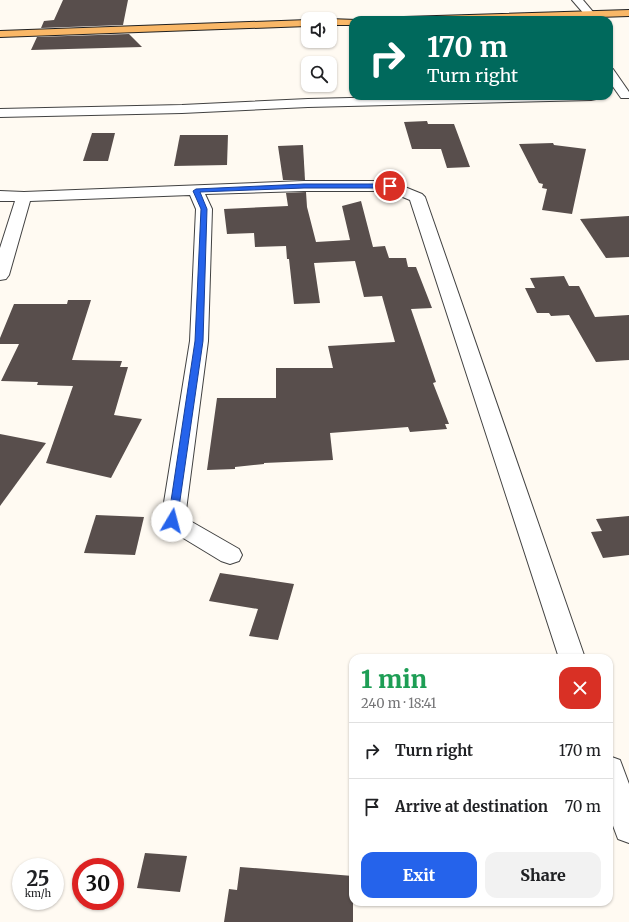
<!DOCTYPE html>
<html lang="en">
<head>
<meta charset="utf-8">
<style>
	body { margin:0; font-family:Merriweather,serif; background:#f2f2f2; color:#202124; height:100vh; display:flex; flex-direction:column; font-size:15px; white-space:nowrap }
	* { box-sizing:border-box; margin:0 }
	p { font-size:13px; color:#757577 }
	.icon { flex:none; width:22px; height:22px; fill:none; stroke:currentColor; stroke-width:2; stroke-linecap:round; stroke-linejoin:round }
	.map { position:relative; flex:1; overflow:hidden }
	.details { position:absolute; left:349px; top:654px; width:264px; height:252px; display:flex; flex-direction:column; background:#fff; border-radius:12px; box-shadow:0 1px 3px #0004 }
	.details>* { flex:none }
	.top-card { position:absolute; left:349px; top:16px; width:264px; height:84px; border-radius:12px; box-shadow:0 1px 3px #0004; background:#00695c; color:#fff; overflow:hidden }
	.fabs { position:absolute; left:301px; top:12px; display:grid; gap:8px }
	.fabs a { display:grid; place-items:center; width:36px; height:36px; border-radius:8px; background:#fff; box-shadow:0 1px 3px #0004; font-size:20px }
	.speed { position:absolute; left:12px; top:858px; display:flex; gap:8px; font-size:20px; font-weight:700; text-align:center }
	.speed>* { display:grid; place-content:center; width:52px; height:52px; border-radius:50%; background:#fff; box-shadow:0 1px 3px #0004; line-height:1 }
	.speed small { font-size:10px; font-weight:400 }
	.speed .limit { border:6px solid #d22; background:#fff; color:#111 }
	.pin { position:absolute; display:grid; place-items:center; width:34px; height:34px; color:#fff; margin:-17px; border:2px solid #fff; border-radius:50%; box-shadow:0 1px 4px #0007 }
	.me { position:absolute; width:44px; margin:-22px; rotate:8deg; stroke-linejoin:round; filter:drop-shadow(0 0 3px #0008) }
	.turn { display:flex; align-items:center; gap:14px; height:84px; padding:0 12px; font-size:18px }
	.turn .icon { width:52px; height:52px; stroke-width:2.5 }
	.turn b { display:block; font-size:28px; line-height:34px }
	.round { display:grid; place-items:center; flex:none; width:42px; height:42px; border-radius:12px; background:#f2f2f2 }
	.headline { display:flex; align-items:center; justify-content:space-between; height:68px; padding:0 12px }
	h1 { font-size:24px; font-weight:800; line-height:30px; color:#1e9e55 }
	.cta { display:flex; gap:8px; margin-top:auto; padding:8px 12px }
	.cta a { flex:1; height:46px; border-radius:12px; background:#2563eb; color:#fff; font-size:16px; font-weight:800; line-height:46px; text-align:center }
	.cta a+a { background:#f2f2f2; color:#202124 }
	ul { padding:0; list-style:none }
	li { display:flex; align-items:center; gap:12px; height:56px; padding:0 12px; border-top:1px solid #e0e0e0 }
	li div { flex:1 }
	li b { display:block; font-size:15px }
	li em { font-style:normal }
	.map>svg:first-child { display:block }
	.building { fill:#584e4c }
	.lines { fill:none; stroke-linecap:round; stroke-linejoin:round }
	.minor-casing { stroke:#424242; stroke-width:2 }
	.major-casing { stroke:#202020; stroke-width:2 }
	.minor { fill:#fff; fill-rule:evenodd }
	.major { fill:#f9b767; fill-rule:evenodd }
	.route { fill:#2563eb; stroke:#184099 }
</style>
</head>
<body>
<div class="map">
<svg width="629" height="922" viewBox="0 0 629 922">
	<rect width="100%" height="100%" fill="#fffaf2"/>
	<!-- building -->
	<g class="building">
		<path d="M63 0H128L123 25 41 28 44 21 54 20Z"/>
		<path d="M129 34 142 47 31 50 37 37Z"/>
		<path d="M427 121 428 124H454L470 167 447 168 441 149H412L404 122Z"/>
		<path d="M92 133H115L108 161H83Z"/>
		<path d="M180 135H228L227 165 174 166Z"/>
		<path d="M553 143 554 145 586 149 572 214 542 210 547 189 542 188 543 184 539 183 519 144Z"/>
		<path d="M303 145 305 180H283L278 146Z"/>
		<path d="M306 192 307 207 316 242 350 240 342 206 361 201 373 247 385 246 389 258H406L408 267H416L432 308 411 309 436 382 433 383 449 424H445L447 429 410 432 408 427 330 433 333 460 264 463V464L235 467V469L207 470 217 398H276V368H333L328 346 395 342 382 296 364 297 355 261 314 263 320 303 294 304 289 259H287L286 246 255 247 254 233 227 234 224 209 288 206 286 193Z"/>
		<path d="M629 216V257L606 258 580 219Z"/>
		<path d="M564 276 569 286H579L595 317 629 315V360L596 362 569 315 551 316 549 313H537L525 288H535L530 278Z"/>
		<path d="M68 300H91L72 360 122 361 120 367H128L114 415 142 419 111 478 46 463 73 386 37 385 38 382 1 381 19 344H0V338L14 304H67Z"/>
		<path d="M0 434 46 443 0 506Z"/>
		<path d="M96 515 144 517 135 555 84 553Z"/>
		<path d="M629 516V555L603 558 591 532 602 531 596 519Z"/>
		<path d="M220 573 294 584 278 640 249 636 258 609 209 601Z"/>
		<path d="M145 853 187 856 180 892 137 888Z"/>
		<path d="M240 867 353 876V922H224L229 889 237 890Z"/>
	</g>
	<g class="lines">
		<defs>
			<g id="minor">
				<path d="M572 0H583L594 13 589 16 585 15Z"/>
				<path d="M609 68 613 69 629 92V98H621L609 81Z"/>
				<path d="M435 96H597L596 99 591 100 308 107 182 113 0 117V109L182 105 308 99Z"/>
				<path d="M304 181H390L422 194 425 197 585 658H559L410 200 388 191H304L205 194 212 209 208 341 185 518 239 549 242 555 239 561 230 564 221 561 165 527 161 521 190 341 196 209 190 195 30 201 9 275 6 279 0 280V248L15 201H0V191L24 192Z"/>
				<path d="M609 756 620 760 629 784V843L618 839 609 815Z"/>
			</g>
			<g id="major">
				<path d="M629 10V16L508 20H399L404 17Z"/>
				<path d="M329 19 357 20H353V25H330Z"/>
				<path d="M308 20V26L0 37V31Z"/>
			</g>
		</defs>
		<!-- minor casing -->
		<use href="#minor" class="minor-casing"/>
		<!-- major casing -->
		<use href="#major" class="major-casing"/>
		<!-- minor -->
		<use href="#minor" class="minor"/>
		<!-- major -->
		<use href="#major" class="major"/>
	</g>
	<!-- route -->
	<path class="route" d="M304 184H390L393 186 390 188H304L200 192 207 209 203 341 177 521 172 525 169 524 168 521 195 341 201 209 193 191 196 189Z"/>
</svg>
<div class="fabs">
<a><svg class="icon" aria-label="sound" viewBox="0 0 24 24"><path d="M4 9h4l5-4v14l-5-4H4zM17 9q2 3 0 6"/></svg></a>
<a><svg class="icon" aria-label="search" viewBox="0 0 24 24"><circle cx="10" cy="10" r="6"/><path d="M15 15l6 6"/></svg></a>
</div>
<div class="speed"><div>25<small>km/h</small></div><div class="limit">30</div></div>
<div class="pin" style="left:390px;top:186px;background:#d93025"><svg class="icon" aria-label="arrive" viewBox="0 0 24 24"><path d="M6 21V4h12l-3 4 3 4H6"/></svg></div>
<svg class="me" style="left:172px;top:521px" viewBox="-20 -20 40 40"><circle r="19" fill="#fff"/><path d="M0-13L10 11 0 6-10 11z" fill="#2563eb"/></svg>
<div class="top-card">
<div class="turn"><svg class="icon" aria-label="right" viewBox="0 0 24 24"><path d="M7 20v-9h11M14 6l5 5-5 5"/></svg><div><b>170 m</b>Turn right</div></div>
</div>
<section class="details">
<div class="headline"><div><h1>1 min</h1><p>240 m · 18:41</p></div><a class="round" style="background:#d93025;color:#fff"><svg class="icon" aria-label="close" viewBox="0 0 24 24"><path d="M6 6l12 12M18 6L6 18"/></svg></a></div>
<ul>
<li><svg class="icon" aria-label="right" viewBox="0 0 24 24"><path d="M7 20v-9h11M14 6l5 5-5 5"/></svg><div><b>Turn right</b></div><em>170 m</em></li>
<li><svg class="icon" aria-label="arrive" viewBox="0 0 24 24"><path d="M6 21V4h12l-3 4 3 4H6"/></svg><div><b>Arrive at destination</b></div><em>70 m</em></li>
</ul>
<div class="cta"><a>Exit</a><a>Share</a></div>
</section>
</div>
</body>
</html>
